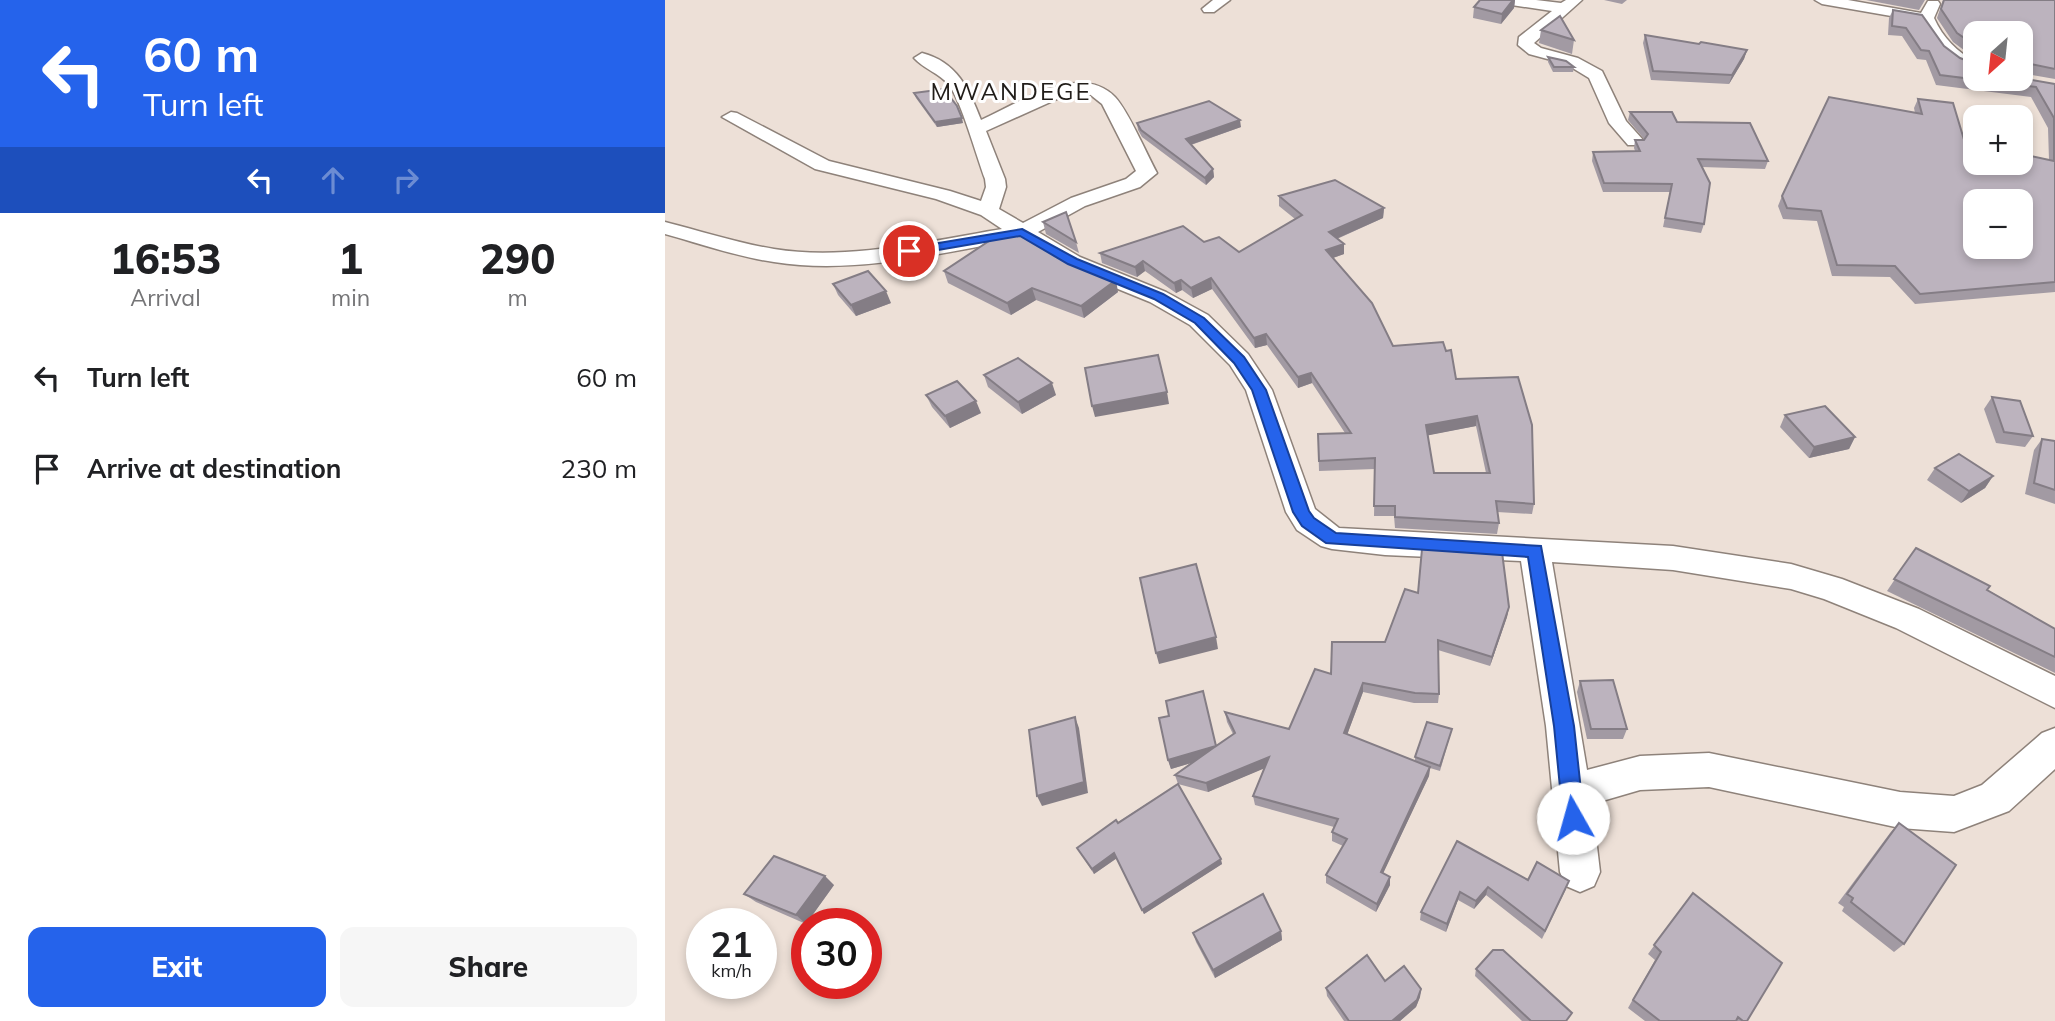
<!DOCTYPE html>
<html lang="en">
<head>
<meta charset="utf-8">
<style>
	body { margin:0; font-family:Mulish,sans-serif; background:#f6f6f6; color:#202124; height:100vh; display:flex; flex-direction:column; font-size:26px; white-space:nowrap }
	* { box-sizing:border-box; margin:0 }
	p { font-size:23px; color:#757577 }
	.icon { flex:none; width:38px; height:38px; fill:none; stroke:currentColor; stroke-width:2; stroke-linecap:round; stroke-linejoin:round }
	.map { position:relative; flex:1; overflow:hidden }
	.drawer { display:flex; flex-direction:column; background:#fff; width:665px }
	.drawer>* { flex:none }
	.top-card { background:#2563eb; color:#fff; overflow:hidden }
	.needle { width:46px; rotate:207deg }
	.controls { position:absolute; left:1298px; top:21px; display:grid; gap:14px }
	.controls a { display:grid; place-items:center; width:70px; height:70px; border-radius:14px; background:#fff; box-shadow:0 4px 10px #0003; font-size:35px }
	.speed { position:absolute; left:21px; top:908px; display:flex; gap:14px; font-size:35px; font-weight:700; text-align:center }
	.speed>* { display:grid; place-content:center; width:91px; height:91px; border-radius:50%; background:#fff; box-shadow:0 4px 10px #0003; line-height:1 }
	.speed small { font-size:18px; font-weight:400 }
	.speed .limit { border:10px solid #d22; background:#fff; color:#111 }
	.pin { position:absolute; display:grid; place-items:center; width:60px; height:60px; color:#fff; margin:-30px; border:4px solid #fff; border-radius:50%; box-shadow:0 2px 7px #0007 }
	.me { position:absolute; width:77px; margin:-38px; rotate:353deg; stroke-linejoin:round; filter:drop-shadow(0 0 5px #0008) }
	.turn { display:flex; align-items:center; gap:24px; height:147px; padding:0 28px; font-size:32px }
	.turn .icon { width:91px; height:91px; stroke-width:2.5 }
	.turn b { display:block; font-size:49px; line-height:60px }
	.lanes { display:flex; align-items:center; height:66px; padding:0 28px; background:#0003; justify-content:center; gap:35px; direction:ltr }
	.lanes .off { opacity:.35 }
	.eta { display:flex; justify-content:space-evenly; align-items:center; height:119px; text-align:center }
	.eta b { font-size:42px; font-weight:800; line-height:49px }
	.primary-button { display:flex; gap:14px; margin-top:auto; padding:14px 28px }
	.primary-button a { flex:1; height:80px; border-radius:14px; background:#2563eb; color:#fff; font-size:28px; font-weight:800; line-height:80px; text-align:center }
	.primary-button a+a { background:#f6f6f6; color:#202124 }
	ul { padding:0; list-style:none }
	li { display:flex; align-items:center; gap:21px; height:91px; padding:0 28px }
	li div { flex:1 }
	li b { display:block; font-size:26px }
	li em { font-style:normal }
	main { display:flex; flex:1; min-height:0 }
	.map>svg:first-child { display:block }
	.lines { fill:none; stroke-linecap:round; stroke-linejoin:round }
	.minor-casing { stroke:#8e827a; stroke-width:3 }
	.minor { fill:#fff; fill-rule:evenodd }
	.wall { fill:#a29aa3; fill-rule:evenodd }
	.shaded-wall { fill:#847d85 }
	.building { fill:#bcb3be; stroke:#847d85; stroke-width:2; fill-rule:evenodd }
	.route { fill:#2563eb; stroke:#184099; stroke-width:2 }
	.labels { text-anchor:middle; stroke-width:6; stroke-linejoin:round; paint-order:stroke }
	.far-quarter-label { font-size:24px; letter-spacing:2px; fill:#211d19; stroke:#fff }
</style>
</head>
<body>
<main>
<section class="drawer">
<div class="top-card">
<div class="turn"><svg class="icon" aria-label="left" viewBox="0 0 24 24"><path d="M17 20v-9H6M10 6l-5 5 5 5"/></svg><div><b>60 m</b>Turn left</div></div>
<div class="lanes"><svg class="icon" aria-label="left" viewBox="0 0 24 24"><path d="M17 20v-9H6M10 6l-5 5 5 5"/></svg><svg class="icon off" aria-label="ahead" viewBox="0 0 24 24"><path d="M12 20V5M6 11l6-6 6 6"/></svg><svg class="icon off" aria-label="right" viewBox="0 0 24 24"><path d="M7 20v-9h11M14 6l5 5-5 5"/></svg></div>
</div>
<div class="eta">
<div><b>16:53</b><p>Arrival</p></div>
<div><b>1</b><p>min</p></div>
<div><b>290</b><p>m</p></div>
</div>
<ul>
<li><svg class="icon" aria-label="left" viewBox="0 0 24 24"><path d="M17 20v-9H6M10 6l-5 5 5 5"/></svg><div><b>Turn left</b></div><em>60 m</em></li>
<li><svg class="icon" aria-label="arrive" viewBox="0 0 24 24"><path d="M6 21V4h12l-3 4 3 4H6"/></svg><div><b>Arrive at destination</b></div><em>230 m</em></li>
</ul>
<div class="primary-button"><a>Exit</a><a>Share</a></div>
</section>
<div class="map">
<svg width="1390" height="1021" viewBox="0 0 1390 1021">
	<rect width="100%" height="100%" fill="#ede0d7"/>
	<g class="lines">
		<defs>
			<g id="minor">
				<path d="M548 0H565L549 12H539L537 9Z"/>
				<path d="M833 0H871L896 3 901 0H917L869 43 876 48 913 58 937 71 961 121 979 141 977 145H963L944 123 924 78 901 64 864 54 853 45 854 37 887 11 840 4Z"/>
				<path d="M1150 0H1183L1256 13 1263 1H1273L1275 4 1269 18C1278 38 1292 52 1311 62V73C1285 66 1265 45 1255 21L1157 4Z"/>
				<path d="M257 53C292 62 304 89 316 120 354 103 415 61 450 97 464 112 481 153 492 173L475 187 420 206 373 232 415 257 501 292 543 315 583 354 607 390 650 509 674 528 1008 546 1126 564 1177 579 1254 609 1390 676V708L1231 628 1159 599 1126 589 1008 570 887 562 922 770 975 756 1044 753 1235 792 1289 796 1317 785 1377 733 1390 728V769L1344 811 1289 832 1235 828 1044 787 975 790 927 804 935 872 929 886 915 892 901 886 895 872 881 726 856 561 720 555 667 549 656 546 632 530 621 512 581 390 565 365 525 325 485 302 399 267 354 239C275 253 190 275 109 262 73 257 36 244 0 234V222C36 231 72 243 109 249 182 261 265 241 337 229L316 215 271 199 150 169 57 117 66 112 72 113 164 161 285 191 316 201 321 187 320 179C312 158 296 100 284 85 274 73 259 69 249 58ZM410 91 422 92 437 104 471 171 461 179 406 198 358 223 334 209 341 187 340 179 321 131Z"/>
			</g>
		</defs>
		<!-- minor casing -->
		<use href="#minor" class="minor-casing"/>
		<!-- minor -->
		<use href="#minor" class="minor"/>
	</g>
	<!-- wall -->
	<g class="wall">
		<path d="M850 0 849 8 836 24 808 18 809 7Z"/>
		<path d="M939 0H962L957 4Z"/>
		<path d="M1201 0H1260L1254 10Z"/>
		<path d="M1278 0H1390V79L1356 73V33H1311V59L1288 42 1272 18Z"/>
		<path d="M1228 10 1295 58 1311 79 1390 84V292L1250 304 1225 277 1167 276 1152 221 1118 219 1113 206 1117 196 1250 113 1249 108 1253 99 1300 143 1384 160 1383 128 1366 97 1271 85 1261 60 1252 59 1237 36 1223 35 1224 18Z"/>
		<path d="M876 30 909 40 907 54 874 43Z"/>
		<path d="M980 35 1034 44 1082 50 1079 59 1064 84 986 80 978 43Z"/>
		<path d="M883 57 909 67 908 72H888L883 62Z"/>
		<path d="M249 93 298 123 272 127 251 98Z"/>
		<path d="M965 112 1012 122 1103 161 1100 169 1037 167 1039 224 1036 233 998 227 1005 192H938L927 161 928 152 970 151 969 148 970 140 979 139 963 120Z"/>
		<path d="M472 123 576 127 526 145 548 169 549 177 541 185 477 137 473 130Z"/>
		<path d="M614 196 719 208 718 218 672 239 679 244V254L668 258 728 346 791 379 869 504 867 514 832 512 834 523 832 534 730 528 729 516H709L710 469 654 471 653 434 680 433 647 383 633 388 602 345 590 348 547 289 528 298 517 290 511 293 480 271 472 277 437 263 435 253 539 242 574 252 630 219 614 206ZM811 426 821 473H769L763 435Z"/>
		<path d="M378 222 411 242 414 253 381 234Z"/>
		<path d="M395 258 453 292 419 318 371 300 346 315 283 283 279 271Z"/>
		<path d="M168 284 226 303 191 316 173 295Z"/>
		<path d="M319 375 391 395 357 414 323 387Z"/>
		<path d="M261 395 316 413 285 428 267 407Z"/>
		<path d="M1327 397 1368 436 1360 447 1331 443 1319 409Z"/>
		<path d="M1120 415 1190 437 1184 449 1144 458 1115 427Z"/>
		<path d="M1377 439 1390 441V504L1360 494 1369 450Z"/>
		<path d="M1270 468 1328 476 1320 488 1296 503 1262 480Z"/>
		<path d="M1251 548 1390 629V673L1222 591Z"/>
		<path d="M753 593 844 607 842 617 825 666 773 650 774 694 773 703H749L698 692 682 735 750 761V757L787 729 775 771 765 768 764 776 718 873 725 885 711 912 661 883V875L678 846 667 841V832L669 827 590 805 588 796 599 768 543 792 513 784 557 864 479 914 452 858 429 874 412 848 513 784 510 775 526 763 506 769 503 760 551 746 568 734 562 722 560 712 624 729 666 674 720 642Z"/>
		<path d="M915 681 962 729 958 739H922L912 692Z"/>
		<path d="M1234 823 1239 944 1229 952 1177 911 1179 907 1173 903 1225 833Z"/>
		<path d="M792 841 863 880 901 889 877 939 821 895 809 909 793 900 781 932 755 920 756 912Z"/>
		<path d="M169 885 141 924 91 902 79 894Z"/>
		<path d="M1028 893 1082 1021H980L963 1008 990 960 983 954Z"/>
		<path d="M616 931 617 940 550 978 531 942 528 933Z"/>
		<path d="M811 969 902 1021H857L810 976Z"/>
		<path d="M720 981 756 989 755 997 751 1007 735 1021H679L662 996 661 988Z"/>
	</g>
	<!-- shaded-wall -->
	<g class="shaded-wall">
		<path d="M848 0H850L849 8 836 24 837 14Z"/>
		<path d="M1082 50 1079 59 1064 84 1067 75Z"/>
		<path d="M297 118 298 123 272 127 270 122Z"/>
		<path d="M575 120 576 127 522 146 521 139Z"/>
		<path d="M548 169 549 177 541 185 540 178Z"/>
		<path d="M719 208 718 218 664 242V232Z"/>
		<path d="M679 244V254L662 260 661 250Z"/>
		<path d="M478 261 480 271 472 277 470 267Z"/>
		<path d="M546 278 547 289 528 298 526 288Z"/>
		<path d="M451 280 453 292 419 318 416 306Z"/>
		<path d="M516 280 517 290 511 293 509 283Z"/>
		<path d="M367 288 371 300 346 315 342 303Z"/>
		<path d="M221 291 226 303 191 316 186 305Z"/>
		<path d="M601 334 602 345 590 348 589 338Z"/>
		<path d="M646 373 647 383 633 388V377Z"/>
		<path d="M387 383 391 395 357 414 353 402Z"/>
		<path d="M502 392 504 404 430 417 427 406Z"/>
		<path d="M311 401 316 413 285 428 280 416Z"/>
		<path d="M812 416 811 426 760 436 761 425Z"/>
		<path d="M1190 437 1184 449 1144 458 1149 447Z"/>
		<path d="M1328 476 1320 488 1296 503 1304 491Z"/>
		<path d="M844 607 842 617 825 666 827 657Z"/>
		<path d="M551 637 553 649 494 664 491 653Z"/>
		<path d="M698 683V692L679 743V733Z"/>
		<path d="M410 717 414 728 423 793 377 806 372 796Z"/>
		<path d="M551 746 553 755 506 769 503 760Z"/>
		<path d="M604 757 605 766 543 792 541 783Z"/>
		<path d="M765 767 764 776 715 880 716 872Z"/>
		<path d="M449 853 452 858 429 874 427 869Z"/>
		<path d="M556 859 557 864 479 914 477 910Z"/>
		<path d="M160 876 169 885 141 924 131 915Z"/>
		<path d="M725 877V885L711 912 712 904Z"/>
		<path d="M823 887 821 895 809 909 811 901Z"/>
		<path d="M795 892 793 900 781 932 782 924Z"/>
		<path d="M616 931 617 940 550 978 548 970Z"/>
		<path d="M756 989 755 997 751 1007 735 1021H727Z"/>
	</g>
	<!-- building -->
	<g class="building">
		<path d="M815 0H848L837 14 809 7Z"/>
		<path d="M1279 0H1390V69L1361 63 1358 67H1356V33H1311V46L1292 33 1276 9Z"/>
		<path d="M1228 10 1257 15 1279 46 1295 58 1311 64V79H1356V78L1390 84V282L1255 294 1230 266 1172 265 1156 211 1122 208 1117 196 1164 97 1257 114 1253 99 1288 103 1300 143 1311 145V163H1356V154L1389 161V118L1371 87 1275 75 1264 51 1256 50 1241 28 1227 26ZM1311 201H1356V247H1311Z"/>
		<path d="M895 16 909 40 876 30Z"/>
		<path d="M980 35 1034 44 1036 42 1082 50 1067 75 988 71Z"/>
		<path d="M883 57 901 61 909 67H889Z"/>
		<path d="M279 89 292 106 297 118 270 122 249 93Z"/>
		<path d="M544 101 575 120 521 139 548 169 540 178 476 130 472 123Z"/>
		<path d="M965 112H1007L1012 122 1085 123 1103 161 1033 159 1045 183 1039 224 1000 218 1007 184 939 183 928 152 975 151 970 140H979L983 134Z"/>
		<path d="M670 180 719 208 664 232 679 244 661 250 707 303 728 346 778 342 781 351 786 350 791 379 853 377 867 425 869 504 831 501 834 523 730 517V506H709L710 458 654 461 653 434 686 433 646 373 633 377 601 334 589 338 546 278 526 288 516 280 509 283 478 261 470 267 435 253 518 226 539 242 554 237 574 252 637 215 614 196ZM812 416 825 473H769L761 425Z"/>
		<path d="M401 212 411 242 378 222Z"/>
		<path d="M336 233H354L395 258 451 280 416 306 367 288 342 303 279 271Z"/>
		<path d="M203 271 221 291 186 305 168 284Z"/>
		<path d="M493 355 502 392 427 406 420 368Z"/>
		<path d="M353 358 387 383 353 402 319 375Z"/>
		<path d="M292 381 311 401 280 416 261 395Z"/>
		<path d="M1327 397 1355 401 1368 436 1339 432Z"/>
		<path d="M1160 406 1190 437 1149 447 1120 415Z"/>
		<path d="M1377 439 1390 441V490L1369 483Z"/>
		<path d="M1294 454 1328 476 1304 491 1270 468Z"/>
		<path d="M1251 548 1325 586 1322 590 1390 629V657L1229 579Z"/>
		<path d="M757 549 837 552 844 607 827 657 773 640 774 694 750 693 698 683 679 733 765 767 716 872 725 877 712 904 661 875 682 839 667 832 673 819 588 796 604 757 541 783 510 775 551 746 503 760 494 718 504 716 501 701 538 691 551 746 570 733 560 712 624 729 650 669 666 674 667 642H720L740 589 753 593Z"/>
		<path d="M531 564 551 637 491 653 475 578Z"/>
		<path d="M948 680 962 729H926L915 681Z"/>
		<path d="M410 717 419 782 372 796 364 730Z"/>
		<path d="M762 722 787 729 775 766 750 757Z"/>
		<path d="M513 784 556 859 477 910 449 853 427 869 412 848 451 820 453 823Z"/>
		<path d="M1234 823 1291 865 1239 944 1186 902 1188 898 1182 894Z"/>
		<path d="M792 841 863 880 872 862 904 881 880 931 823 887 811 901 795 892 782 924 756 912Z"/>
		<path d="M109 856 160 876 131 915 79 894Z"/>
		<path d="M1028 893 1117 963 1082 1021H1078L1073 1017 1071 1021H995L968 1000 996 952 989 945Z"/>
		<path d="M598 894 616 931 548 970 528 933Z"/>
		<path d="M828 950H838L907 1013 901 1021H866L811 969Z"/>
		<path d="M702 955 720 981 739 966 756 989 752 1000 727 1021H684L661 988Z"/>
	</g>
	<!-- route -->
	<path class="route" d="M357 229 412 259 498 294 539 318 579 357 601 390 644 511 649 518 671 533 876 546 909 726 919 818 916 825 908 828 901 825 898 818 889 726 863 557 661 543 637 526 628 512 587 390 569 363 530 323 489 299 403 264 355 236 244 255 239 251 244 248Z"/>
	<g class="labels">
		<!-- far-quarter labels -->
		<g class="far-quarter-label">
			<text x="346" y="100">MWANDEGE</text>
		</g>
	</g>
</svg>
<div class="controls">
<a><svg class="needle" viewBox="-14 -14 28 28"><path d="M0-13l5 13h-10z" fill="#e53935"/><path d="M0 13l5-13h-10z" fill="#757577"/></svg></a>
<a>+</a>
<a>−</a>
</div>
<div class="speed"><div>21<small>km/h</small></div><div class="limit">30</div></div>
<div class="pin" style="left:244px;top:251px;background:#d93025"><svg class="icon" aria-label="arrive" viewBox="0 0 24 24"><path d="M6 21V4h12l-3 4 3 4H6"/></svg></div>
<svg class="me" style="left:908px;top:818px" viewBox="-20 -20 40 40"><circle r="19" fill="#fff"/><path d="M0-13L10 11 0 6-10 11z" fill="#2563eb"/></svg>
</div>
</main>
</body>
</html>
